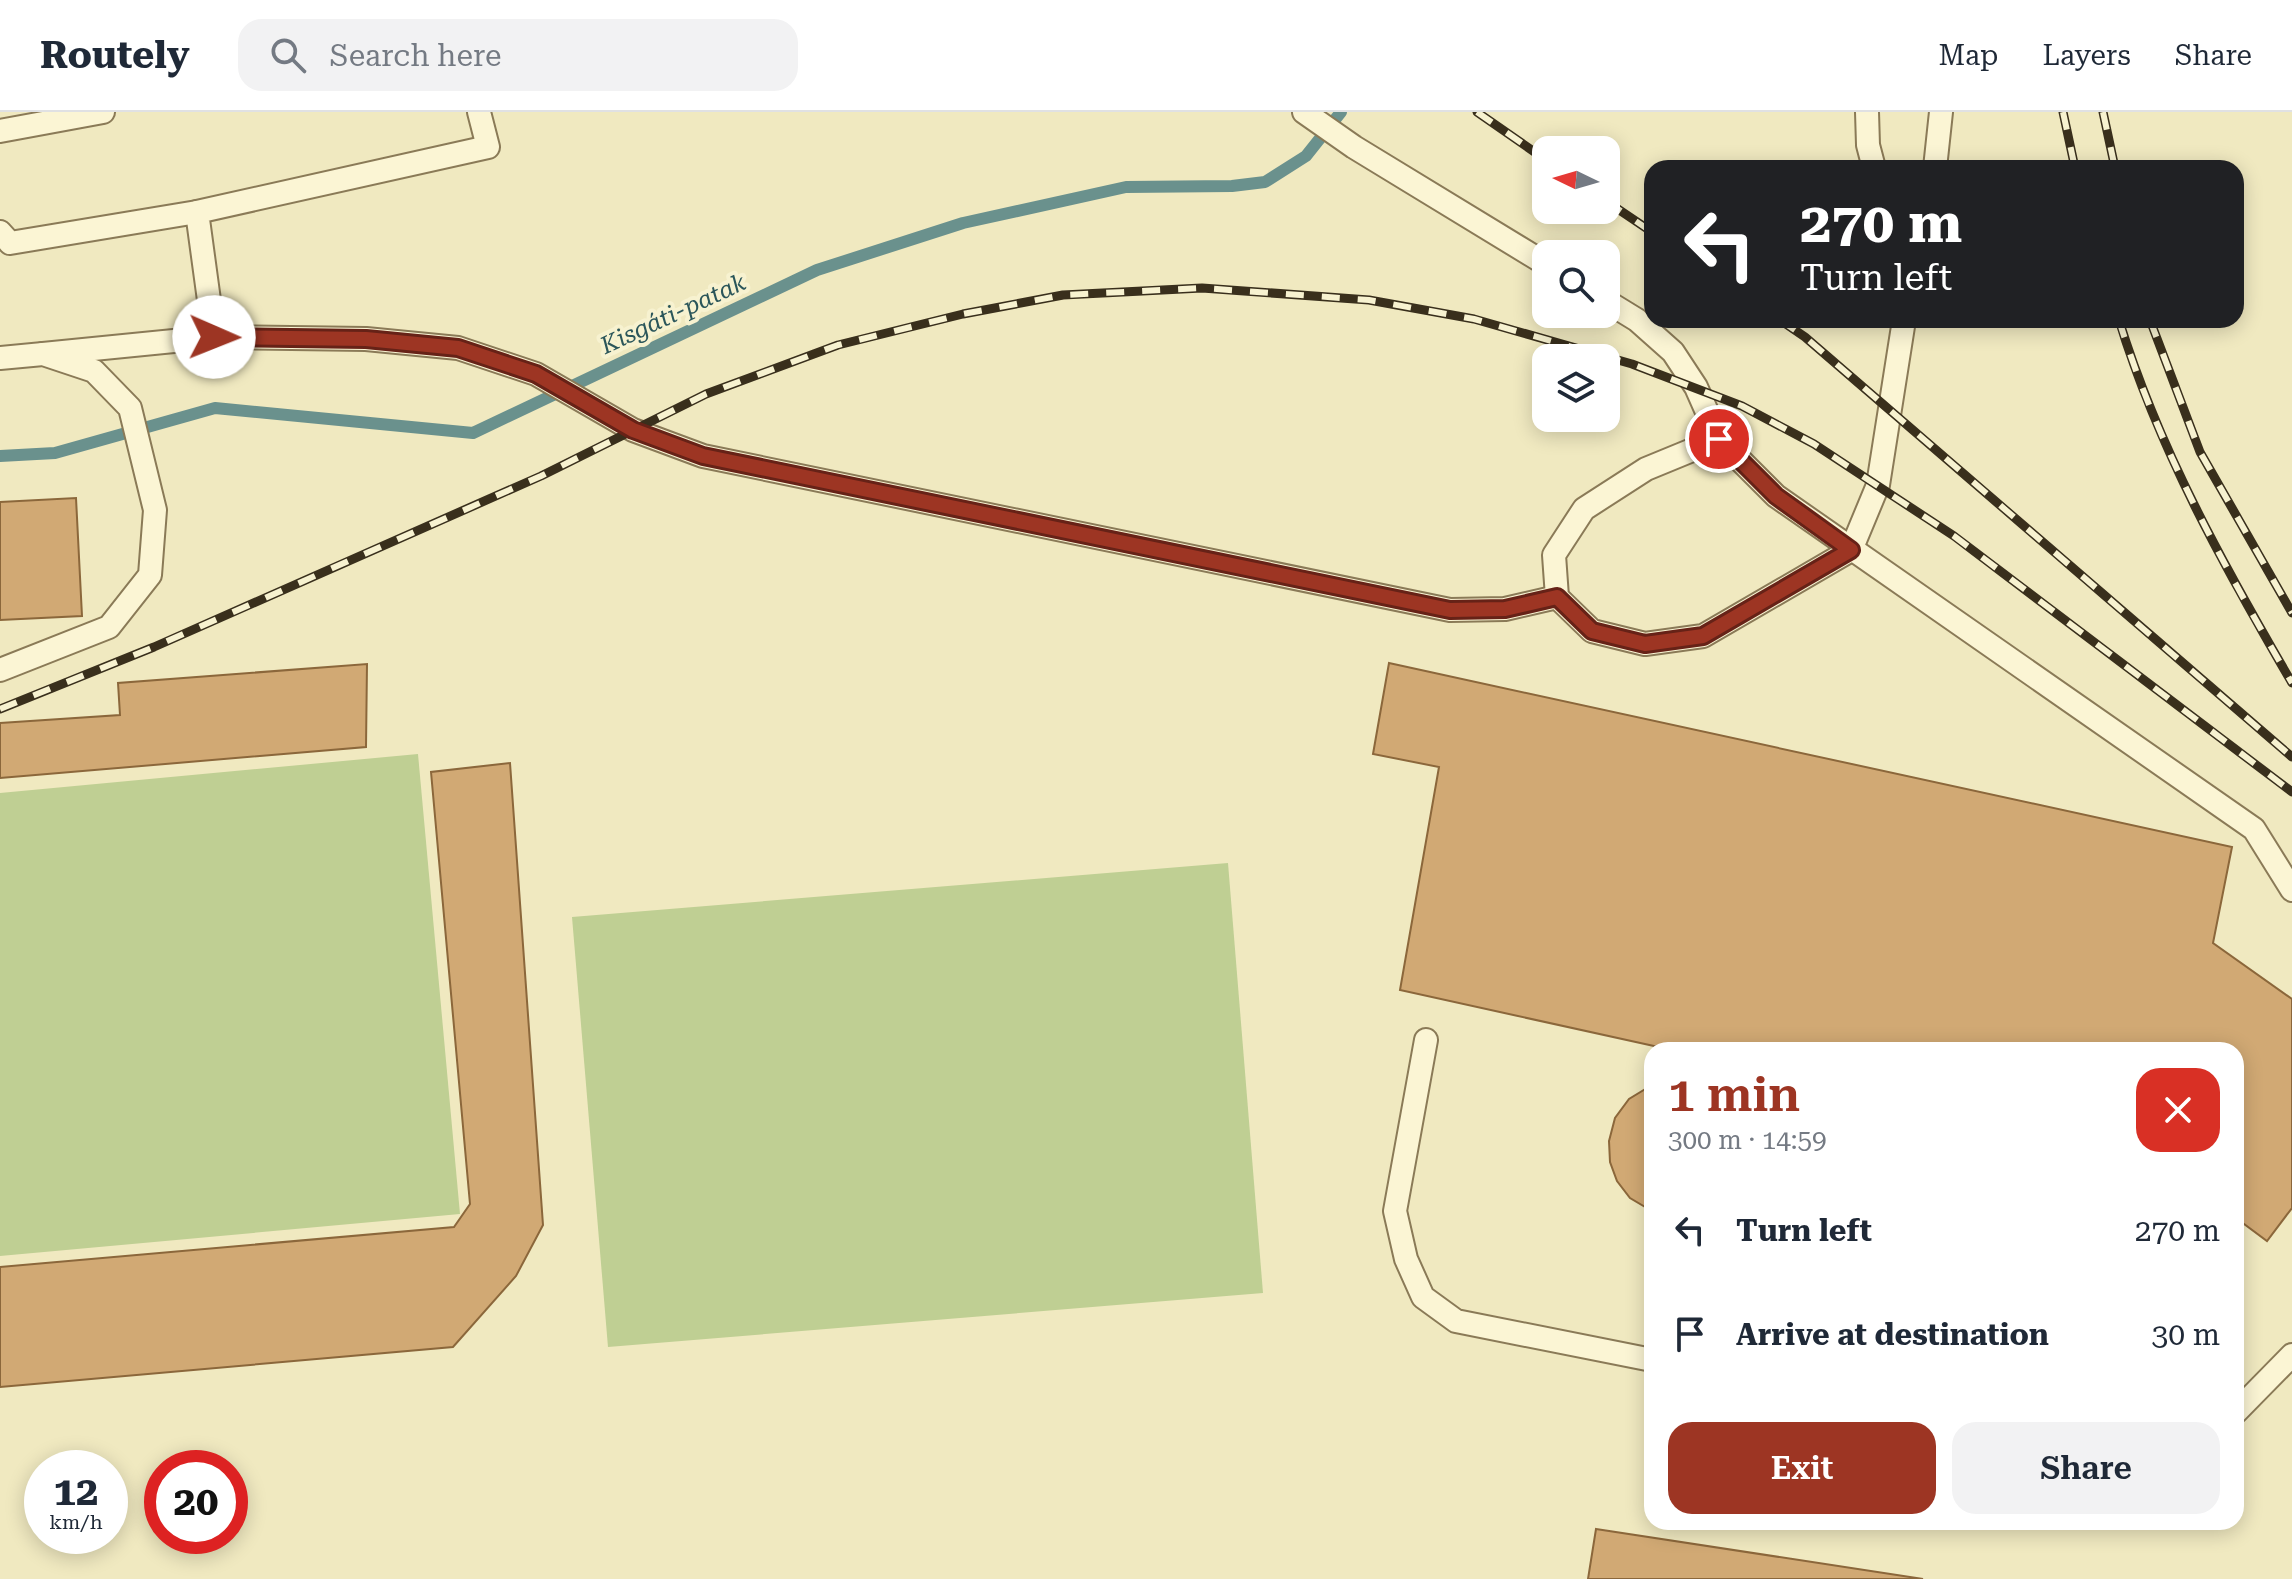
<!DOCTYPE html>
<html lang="en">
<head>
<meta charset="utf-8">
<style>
	body { margin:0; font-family:"Roboto Serif",serif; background:#f2f2f3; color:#1f2937; height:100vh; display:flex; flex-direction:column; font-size:30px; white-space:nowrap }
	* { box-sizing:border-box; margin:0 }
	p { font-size:26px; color:#747a83 }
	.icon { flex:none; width:44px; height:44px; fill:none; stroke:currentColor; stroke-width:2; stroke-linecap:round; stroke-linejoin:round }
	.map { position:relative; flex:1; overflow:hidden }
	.sheet { position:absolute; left:1644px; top:930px; width:600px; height:488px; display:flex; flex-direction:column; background:#fff; border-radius:24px; box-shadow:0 4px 20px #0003 }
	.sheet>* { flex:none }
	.banner { position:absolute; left:1644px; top:48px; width:600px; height:168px; border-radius:24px; box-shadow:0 4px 20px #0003; background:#202124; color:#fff; overflow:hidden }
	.needle { width:52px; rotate:275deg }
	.fabs { position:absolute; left:1532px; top:24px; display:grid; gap:16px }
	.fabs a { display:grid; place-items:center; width:88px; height:88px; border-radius:16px; background:#fff; box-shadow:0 4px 20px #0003; font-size:40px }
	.speed { position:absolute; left:24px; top:1338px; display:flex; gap:16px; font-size:40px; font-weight:700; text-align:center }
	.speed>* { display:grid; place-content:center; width:104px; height:104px; border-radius:50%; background:#fff; box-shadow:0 4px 20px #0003; line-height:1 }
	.speed small { font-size:20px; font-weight:400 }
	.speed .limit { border:12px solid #d22; background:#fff; color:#111 }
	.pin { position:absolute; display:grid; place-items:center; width:68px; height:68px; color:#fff; margin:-34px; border:4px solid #fff; border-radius:50%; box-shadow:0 2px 8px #0007 }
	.me { position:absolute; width:88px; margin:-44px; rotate:91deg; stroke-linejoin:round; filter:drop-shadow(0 0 6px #0008) }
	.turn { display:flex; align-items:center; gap:28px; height:168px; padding:0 24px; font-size:36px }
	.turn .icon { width:104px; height:104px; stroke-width:2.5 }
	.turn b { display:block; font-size:56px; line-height:68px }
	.round { display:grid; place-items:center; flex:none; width:84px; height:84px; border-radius:24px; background:#f2f2f3 }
	.head { display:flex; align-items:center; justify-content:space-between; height:136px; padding:0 24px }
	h1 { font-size:48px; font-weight:600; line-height:60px; color:#9d3523 }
	.primary-button { display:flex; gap:16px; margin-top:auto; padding:16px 24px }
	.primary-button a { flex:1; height:92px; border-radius:24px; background:#9d3523; color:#fff; font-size:32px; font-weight:600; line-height:92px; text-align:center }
	.primary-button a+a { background:#f2f2f3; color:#1f2937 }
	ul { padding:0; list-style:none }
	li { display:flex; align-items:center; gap:24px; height:104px; padding:0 24px }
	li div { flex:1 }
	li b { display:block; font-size:30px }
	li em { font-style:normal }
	header { display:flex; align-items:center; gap:48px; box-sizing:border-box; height:112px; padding:0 40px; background:#fff; border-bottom:2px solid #e0e1e3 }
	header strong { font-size:38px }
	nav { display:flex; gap:44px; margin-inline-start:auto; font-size:28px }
	.search { width:560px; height:72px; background:#f2f2f3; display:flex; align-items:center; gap:20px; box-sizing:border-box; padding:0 28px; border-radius:24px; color:#747a83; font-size:30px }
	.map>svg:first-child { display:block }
	.green { fill:#bfcf93 }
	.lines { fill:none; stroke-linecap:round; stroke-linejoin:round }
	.stream { stroke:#6a918d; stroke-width:12 }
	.building { fill:#d1a974; stroke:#8b673b; stroke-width:2 }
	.lane-casing { stroke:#8a7a57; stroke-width:26 }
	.lane { stroke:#fbf5d4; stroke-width:22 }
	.rail-casing { stroke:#392f1c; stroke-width:9 }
	.rail { stroke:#f7f2d0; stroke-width:6; stroke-dasharray:18; stroke-linecap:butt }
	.route-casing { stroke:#662217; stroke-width:20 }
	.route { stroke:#9d3523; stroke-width:14 }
	.labels { text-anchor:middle; stroke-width:8; stroke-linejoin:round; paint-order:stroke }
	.water-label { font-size:24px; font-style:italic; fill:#2b565a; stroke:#f7f2d0 }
</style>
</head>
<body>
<header>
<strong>Routely</strong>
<div class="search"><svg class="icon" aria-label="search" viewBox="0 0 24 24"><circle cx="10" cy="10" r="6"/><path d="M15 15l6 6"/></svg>Search here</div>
<nav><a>Map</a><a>Layers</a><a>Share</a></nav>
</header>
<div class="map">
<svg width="2292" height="1467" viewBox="0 0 2292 1467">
	<rect width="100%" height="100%" fill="#f0e9c0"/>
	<!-- green -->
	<g class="green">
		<path d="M418 642 460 1102 0 1144V681Z"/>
		<path d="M1228 751 1263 1181 608 1235 572 805Z"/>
	</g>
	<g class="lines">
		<!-- stream -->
		<path class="stream" d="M0 344 55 341 215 296 473 321 817 158 963 111 1126 75 1232 74 1265 70 1306 44 1341 0"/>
	</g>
	<!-- building -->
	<g class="building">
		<path d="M76 386 82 504 0 508V390Z"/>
		<path d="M1389 551 2232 735 2213 831 2292 887V1096L2267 1129 2236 1106V938H1672L1400 878 1439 655 1373 642Z"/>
		<path d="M367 552 366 635 0 666V611L120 603 118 571Z"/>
		<path d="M510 651 543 1113 516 1164 453 1235 0 1275V1155L454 1115 470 1092 431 660Z"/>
		<path d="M1652 973V1099L1630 1086 1617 1069 1610 1050 1609 1029 1615 1006 1629 987Z"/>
		<path d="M1596 1417 1923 1467H1588Z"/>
	</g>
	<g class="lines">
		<defs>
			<g id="lane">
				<path d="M1304 0 1354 35 1546 152"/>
				<path d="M1867 0 1868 33 1874 56"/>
				<path d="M0 19 103 0"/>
				<path d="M1935 56 1941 0"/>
				<path d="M0 120 10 131 197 100"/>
				<path d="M1606 189 1637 208 1673 240 1696 275 1719 327 1776 384 2254 717 2292 778"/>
				<path d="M214 225 197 100 488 35 479 0"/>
				<path d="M43 242 214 225 366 227 458 236 536 262 633 318 703 344 1450 498 1505 497 1557 485"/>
				<path d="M0 246 43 242 94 259 130 296 155 398 150 463 109 515 0 558"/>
				<path d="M1719 327 1646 357 1584 397 1554 443 1557 485 1592 519 1645 532 1703 524 1851 438 1878 373 1904 208"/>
				<path d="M1426 928 1395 1099 1406 1147 1423 1185 1456 1209 1652 1248"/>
				<path d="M2236 1300 2292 1243"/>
			</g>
		</defs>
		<!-- lane casing -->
		<use href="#lane" class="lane-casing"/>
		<!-- lane -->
		<use href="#lane" class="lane"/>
		<defs>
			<g id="rail">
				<path d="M1477 0 1546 48"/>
				<path d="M2063 0 2075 56"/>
				<path d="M2103 0 2115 56"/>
				<path d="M1606 89 1652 120"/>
				<path d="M1780 208 1805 225 2292 645"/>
				<path d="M2119 208C2159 338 2224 454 2292 571"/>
				<path d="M2150 208 2200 340 2292 501"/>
				<path d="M0 597 154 535 541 364 706 282 838 233 963 202 1063 183 1202 176 1369 188 1474 207 1632 252 1742 294 1814 332 1954 424 2292 680"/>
			</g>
		</defs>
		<!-- rail casing -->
		<use href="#rail" class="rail-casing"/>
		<!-- rail -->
		<use href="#rail" class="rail"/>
	</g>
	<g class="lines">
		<defs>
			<path id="route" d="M214 225 366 227 458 236 536 262 633 318 703 344 1450 498 1505 497 1557 485 1592 519 1645 532 1703 524 1851 438 1776 384 1719 327"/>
		</defs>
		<!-- route casing -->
		<use href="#route" class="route-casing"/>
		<!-- route -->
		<use href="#route" class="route"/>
	</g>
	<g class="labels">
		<!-- water labels -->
		<g class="water-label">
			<text transform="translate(673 202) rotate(-25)" y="8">Kisgáti-patak</text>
		</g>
	</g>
</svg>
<div class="fabs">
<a><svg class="needle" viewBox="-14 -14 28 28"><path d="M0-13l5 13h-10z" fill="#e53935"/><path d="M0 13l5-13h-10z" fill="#747a83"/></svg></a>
<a><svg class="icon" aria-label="search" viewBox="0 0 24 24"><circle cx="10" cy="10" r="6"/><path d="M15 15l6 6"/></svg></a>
<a><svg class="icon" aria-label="layers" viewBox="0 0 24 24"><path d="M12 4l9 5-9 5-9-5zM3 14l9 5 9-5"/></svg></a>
</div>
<div class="speed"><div>12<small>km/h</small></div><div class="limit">20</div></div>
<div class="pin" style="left:1719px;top:327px;background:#d93025"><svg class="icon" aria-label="arrive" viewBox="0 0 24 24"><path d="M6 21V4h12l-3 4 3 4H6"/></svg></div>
<svg class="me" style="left:214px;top:225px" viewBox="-20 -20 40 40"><circle r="19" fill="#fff"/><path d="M0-13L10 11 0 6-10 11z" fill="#9d3523"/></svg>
<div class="banner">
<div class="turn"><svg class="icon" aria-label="left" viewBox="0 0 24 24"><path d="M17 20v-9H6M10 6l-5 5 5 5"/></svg><div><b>270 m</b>Turn left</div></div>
</div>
<section class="sheet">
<div class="head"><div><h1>1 min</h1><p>300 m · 14:59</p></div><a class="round" style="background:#d93025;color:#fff"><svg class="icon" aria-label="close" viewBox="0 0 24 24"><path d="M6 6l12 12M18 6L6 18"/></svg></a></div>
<ul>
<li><svg class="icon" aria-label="left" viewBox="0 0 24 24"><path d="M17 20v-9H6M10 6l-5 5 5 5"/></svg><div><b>Turn left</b></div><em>270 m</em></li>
<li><svg class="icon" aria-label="arrive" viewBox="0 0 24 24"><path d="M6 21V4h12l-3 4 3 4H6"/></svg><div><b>Arrive at destination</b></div><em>30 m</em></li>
</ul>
<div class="primary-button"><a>Exit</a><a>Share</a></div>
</section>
</div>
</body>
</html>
